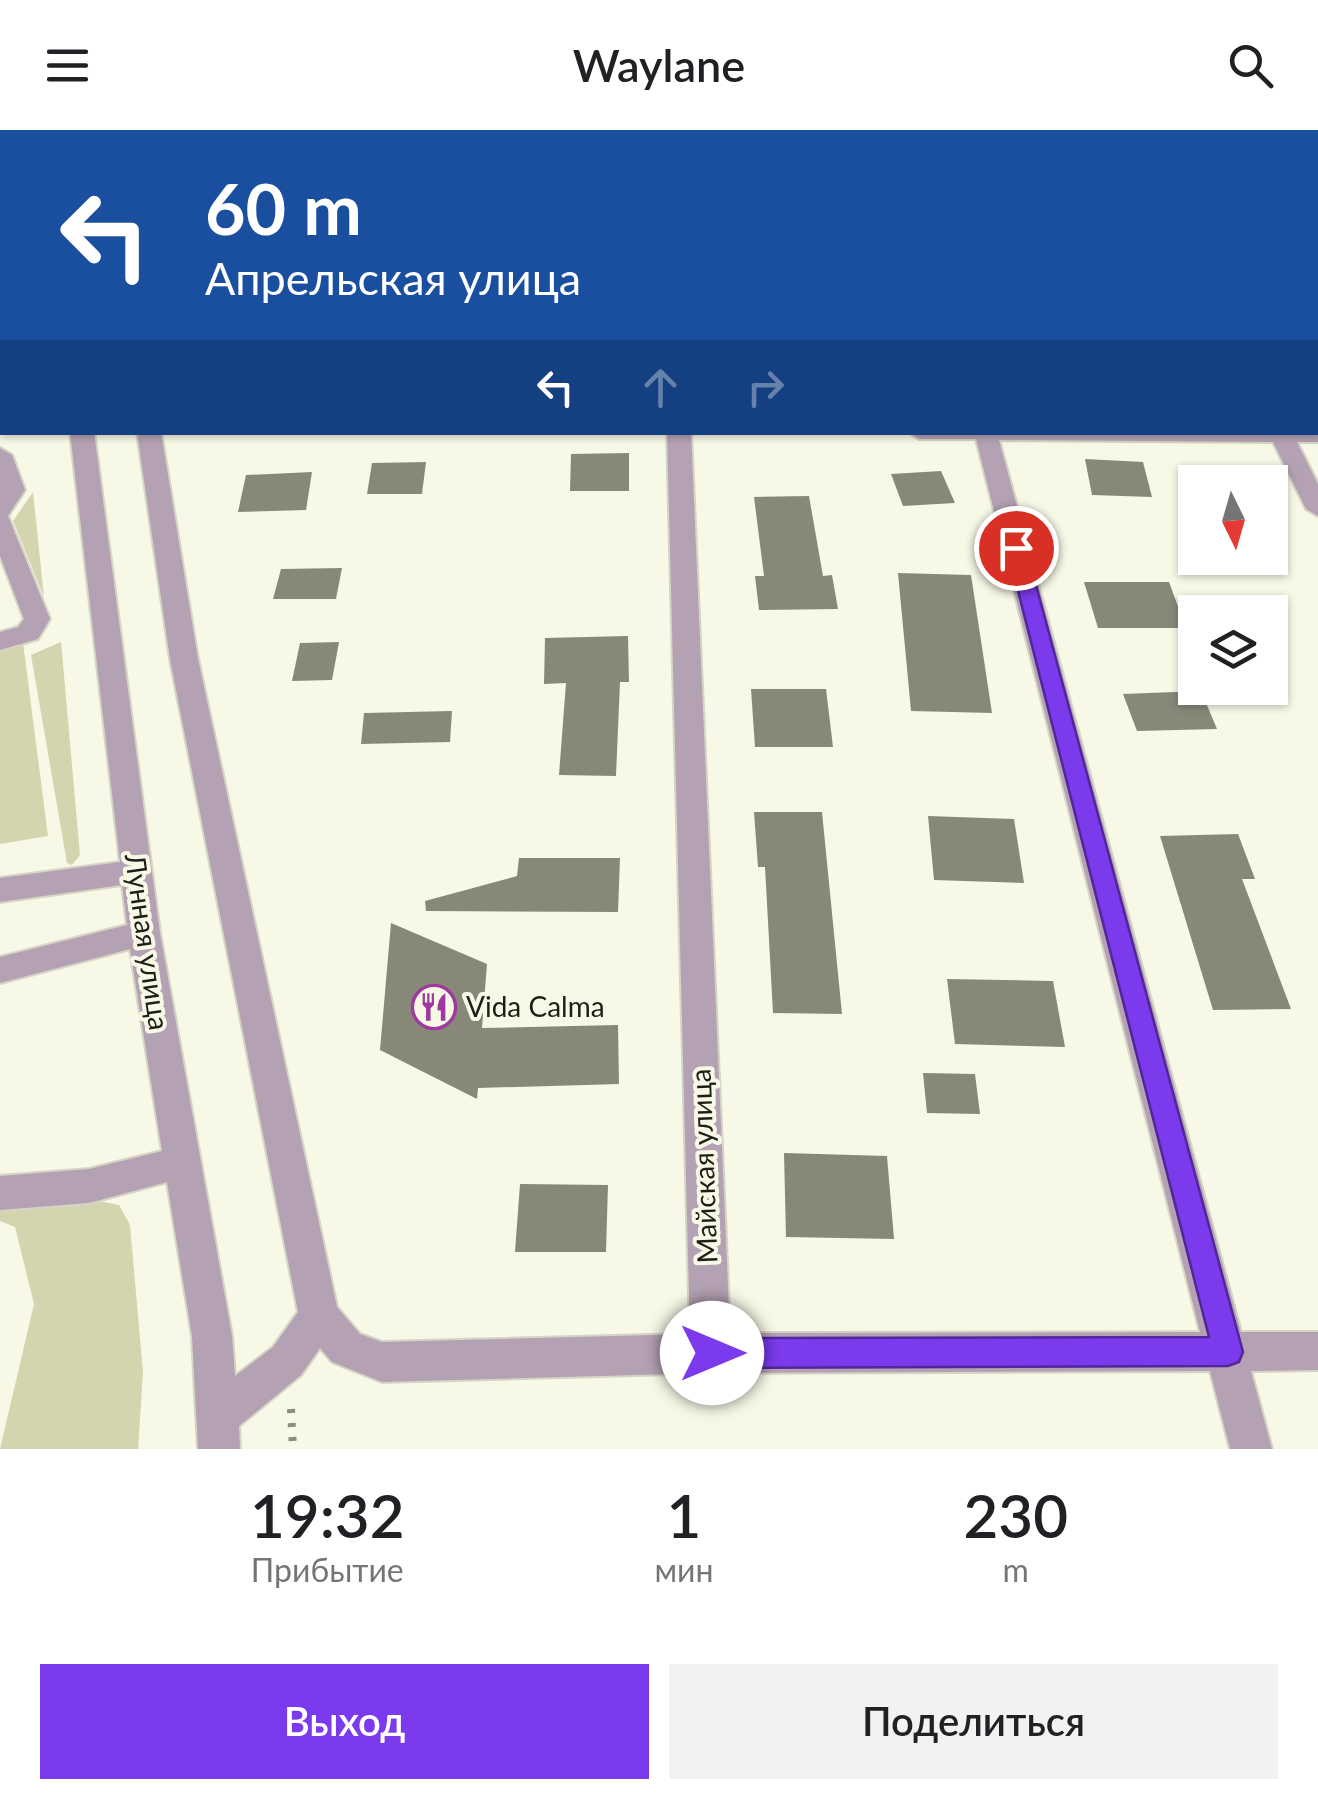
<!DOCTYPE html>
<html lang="ru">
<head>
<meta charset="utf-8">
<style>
	body { margin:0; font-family:Lato,sans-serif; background:#f2f2f2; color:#202124; height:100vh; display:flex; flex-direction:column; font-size:38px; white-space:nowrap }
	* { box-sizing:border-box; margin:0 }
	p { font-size:32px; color:#757577 }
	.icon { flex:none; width:55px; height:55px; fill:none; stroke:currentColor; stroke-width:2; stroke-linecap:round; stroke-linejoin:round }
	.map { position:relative; height:1319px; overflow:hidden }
	.side { display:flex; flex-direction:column; background:#fff; flex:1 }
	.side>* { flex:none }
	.top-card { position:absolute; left:0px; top:0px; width:1320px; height:305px; box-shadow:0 2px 8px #0004; background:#1a4fa0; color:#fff; overflow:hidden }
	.needle { width:65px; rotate:175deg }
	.tools { position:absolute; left:1178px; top:335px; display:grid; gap:20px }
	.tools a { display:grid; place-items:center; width:110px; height:110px; border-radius:0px; background:#fff; box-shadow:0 2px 8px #0004; font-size:50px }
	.pin { position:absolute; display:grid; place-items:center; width:85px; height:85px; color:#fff; margin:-42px; border:5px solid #fff; border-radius:50%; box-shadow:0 2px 10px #0007 }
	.me { position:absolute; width:110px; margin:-55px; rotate:90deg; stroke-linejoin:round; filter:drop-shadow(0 0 8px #0008) }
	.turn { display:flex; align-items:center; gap:35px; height:210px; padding:0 40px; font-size:45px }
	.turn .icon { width:130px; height:130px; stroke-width:2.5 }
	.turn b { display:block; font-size:70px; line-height:85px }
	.lanes { display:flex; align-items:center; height:95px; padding:0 40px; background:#0003; justify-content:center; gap:50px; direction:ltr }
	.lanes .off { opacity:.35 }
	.eta { display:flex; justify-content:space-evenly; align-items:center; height:170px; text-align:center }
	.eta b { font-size:60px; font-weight:600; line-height:70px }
	.primary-button { display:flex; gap:20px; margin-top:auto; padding:20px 40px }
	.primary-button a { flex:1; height:115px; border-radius:0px; background:#7c3aed; color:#fff; font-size:40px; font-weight:600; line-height:115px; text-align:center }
	.primary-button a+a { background:#f2f2f2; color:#202124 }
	header { display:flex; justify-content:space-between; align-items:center; height:130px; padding:0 40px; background:#fff; font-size:45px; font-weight:600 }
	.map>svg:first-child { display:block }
	.green { fill:#d4d4ae }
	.building { fill:#888879 }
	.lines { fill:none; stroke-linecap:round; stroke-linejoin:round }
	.minor-casing { stroke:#d5d5c6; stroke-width:4 }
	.path { stroke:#8d8d82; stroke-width:8; stroke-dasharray:4 10; stroke-linecap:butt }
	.minor { fill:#b4a1b3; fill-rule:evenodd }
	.route { fill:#7c3aed; stroke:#51269a; stroke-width:2.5 }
	.labels { text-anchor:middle; stroke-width:8; stroke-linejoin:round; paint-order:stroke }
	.street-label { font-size:28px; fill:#1e1e18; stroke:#f8f8e7 }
	.poi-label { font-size:28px; fill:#1e1e18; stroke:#f8f8e7; text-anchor:start }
</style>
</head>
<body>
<header><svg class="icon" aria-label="menu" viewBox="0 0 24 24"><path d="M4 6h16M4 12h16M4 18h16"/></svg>Waylane<svg class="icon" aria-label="search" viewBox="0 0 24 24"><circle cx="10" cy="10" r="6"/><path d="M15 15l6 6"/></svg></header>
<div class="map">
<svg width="1318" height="1319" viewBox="0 0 1318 1319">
	<rect width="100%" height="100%" fill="#f8f8e7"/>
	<!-- green -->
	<g class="green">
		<path d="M33 362 44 467 13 391Z"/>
		<path d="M22 505 48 706 0 714V511Z"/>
		<path d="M61 512 80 725 72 735 67 733 31 525Z"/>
		<path d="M99 1071 119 1075 130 1095 143 1242 138 1319H0L34 1174 15 1097 0 1091V1077Z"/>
	</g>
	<!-- building -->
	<g class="building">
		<path d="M629 323V361H570L571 324Z"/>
		<path d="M1085 329 1143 332 1152 367 1092 365Z"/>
		<path d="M426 332 422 364H367L372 333Z"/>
		<path d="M941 341 955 373 903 376 891 344Z"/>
		<path d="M312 342 306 380 238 382 246 345Z"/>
		<path d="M809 366 823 446 832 445 838 479 759 480 755 446H764L754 367Z"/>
		<path d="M342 438 336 469H273L281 439Z"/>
		<path d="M898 443 971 445 992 583 911 581Z"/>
		<path d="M1084 452H1169L1186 498H1098Z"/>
		<path d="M628 506 629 552H620L616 646 559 645 566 553 544 554 545 508Z"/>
		<path d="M339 512 332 550 292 551 300 513Z"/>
		<path d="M751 559H826L833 617H755Z"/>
		<path d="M1201 561 1217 599 1137 601 1123 564Z"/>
		<path d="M452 581 450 612 361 614 364 583Z"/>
		<path d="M754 682H822L842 884 773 883 765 737H758Z"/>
		<path d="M928 686 1014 689 1024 753 934 750Z"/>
		<path d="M1238 704 1255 749H1242L1291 879 1213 880 1160 706Z"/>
		<path d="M519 728H620L618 782 426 781 425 771 517 746Z"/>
		<path d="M391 793 487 834 482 898 618 895 619 954 478 958 477 969 380 920Z"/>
		<path d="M947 849 1053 851 1065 917 955 914Z"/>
		<path d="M923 943 975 944 980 984 927 983Z"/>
		<path d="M784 1023 887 1026 894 1109 786 1107Z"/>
		<path d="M520 1054 608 1055 606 1122H515Z"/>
	</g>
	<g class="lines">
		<defs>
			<g id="minor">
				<path d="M34 0H52L53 2H36Z"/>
				<path d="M96 0H114V2H97Z"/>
				<path d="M1116 0H1134L1135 2H1118Z"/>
				<path d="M1318 298V312H1297L1318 354V386L1306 379 1273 312 999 310 1241 1202H1318V1240L1251 1241 1272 1319H1230L1210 1241 711 1243 382 1252 332 1232 320 1218 301 1245 239 1296 240 1319H198L192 1206 167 1052 89 1073 0 1080V1046L89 1039 162 1021 130 819 0 853V827L127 795 122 755 0 772V748L120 732 70 302H94L160 803 232 1206 235 1246 273 1217 298 1182 170 529 137 302H161L198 529 337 1177 360 1204 382 1212 690 1204 667 302H691L730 1203 1200 1202 976 309H919L908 302H1318Z"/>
				<path d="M0 318 12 325 25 360 8 386 50 489 38 509 0 520V502L18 497 24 489 0 426Z"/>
			</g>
		</defs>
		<!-- minor casing -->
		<use href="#minor" class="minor-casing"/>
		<!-- path -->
		<path class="path" d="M291 1279 293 1319"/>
		<!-- minor -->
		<use href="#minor" class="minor"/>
	</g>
	<!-- route -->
	<path class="route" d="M1016 412 1026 418 1243 1222 1239 1232 1228 1236 712 1238 701 1233 696 1223 701 1213 712 1208 1209 1207 1007 418Z"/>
	<!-- icons -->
	<defs>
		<symbol id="restaurant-ring" viewBox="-11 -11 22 22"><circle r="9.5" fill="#f8f8e7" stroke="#9e399e" stroke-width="1.5"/><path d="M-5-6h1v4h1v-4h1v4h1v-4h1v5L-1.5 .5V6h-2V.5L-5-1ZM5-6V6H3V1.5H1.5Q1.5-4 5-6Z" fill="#9e399e"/></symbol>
	</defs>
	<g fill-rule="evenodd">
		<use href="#restaurant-ring" x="409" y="852" width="50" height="50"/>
	</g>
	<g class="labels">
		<!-- street labels -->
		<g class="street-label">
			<text transform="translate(147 812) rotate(82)" y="10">Лунная улица</text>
			<text transform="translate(704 1036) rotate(-92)" y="10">Майская улица</text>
		</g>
		<!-- poi labels -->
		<g class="poi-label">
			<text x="466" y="887">Vida Calma</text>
		</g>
	</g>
</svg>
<div class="tools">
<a><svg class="needle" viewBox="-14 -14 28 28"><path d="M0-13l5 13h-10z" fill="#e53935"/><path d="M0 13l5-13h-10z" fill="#757577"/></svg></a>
<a><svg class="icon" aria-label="layers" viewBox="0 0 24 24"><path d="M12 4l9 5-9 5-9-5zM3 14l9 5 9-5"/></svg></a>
</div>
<div class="pin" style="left:1016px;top:418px;background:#d93025"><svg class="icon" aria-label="arrive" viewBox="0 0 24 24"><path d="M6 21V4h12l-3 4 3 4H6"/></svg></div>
<svg class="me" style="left:712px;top:1223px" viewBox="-20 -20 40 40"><circle r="19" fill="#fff"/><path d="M0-13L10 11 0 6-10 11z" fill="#7c3aed"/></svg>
<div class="top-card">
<div class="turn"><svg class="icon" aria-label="left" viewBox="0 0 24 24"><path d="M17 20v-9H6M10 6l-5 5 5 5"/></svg><div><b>60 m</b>Апрельская улица</div></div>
<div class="lanes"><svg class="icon" aria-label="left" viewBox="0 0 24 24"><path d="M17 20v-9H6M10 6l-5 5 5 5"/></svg><svg class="icon off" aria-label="ahead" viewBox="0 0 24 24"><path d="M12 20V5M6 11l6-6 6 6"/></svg><svg class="icon off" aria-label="right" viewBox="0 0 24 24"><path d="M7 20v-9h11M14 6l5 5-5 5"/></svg></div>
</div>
</div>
<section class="side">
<div class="eta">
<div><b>19:32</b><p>Прибытие</p></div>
<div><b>1</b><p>мин</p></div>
<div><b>230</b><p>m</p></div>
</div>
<div class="primary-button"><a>Выход</a><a>Поделиться</a></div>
</section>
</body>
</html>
